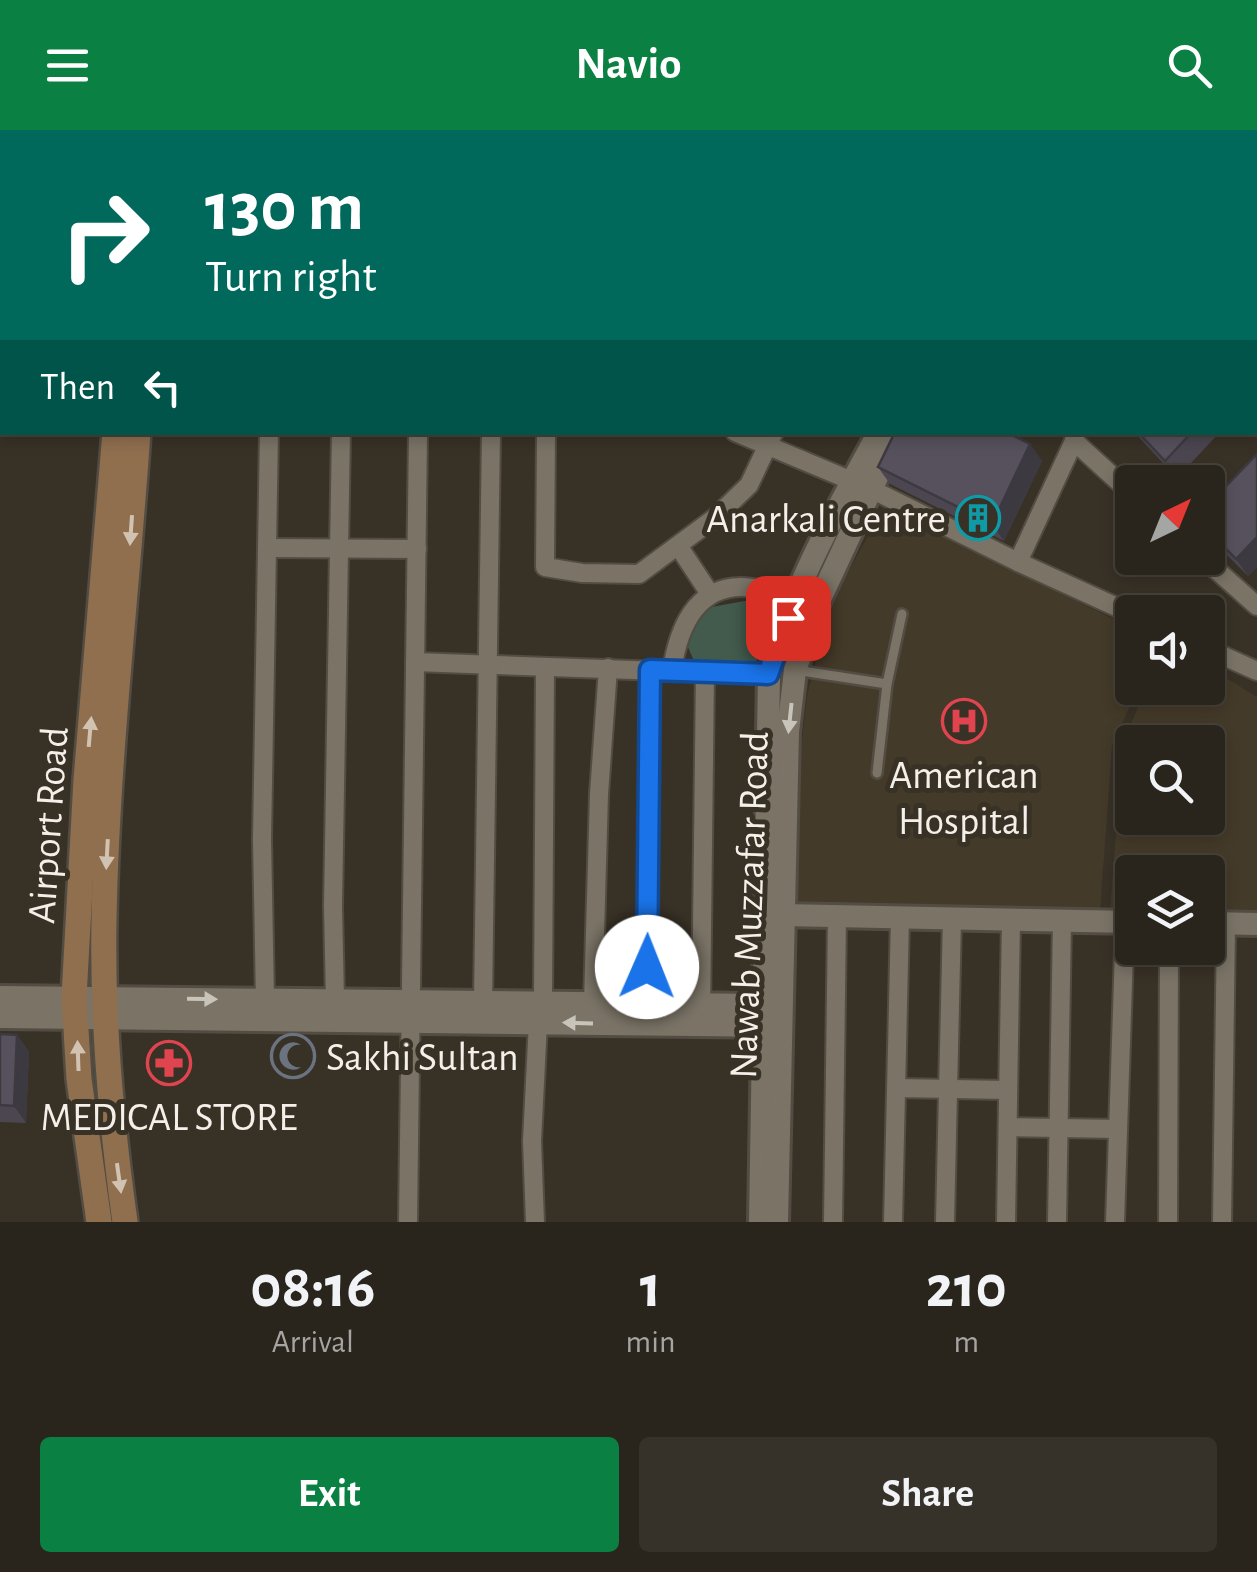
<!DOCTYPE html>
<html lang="en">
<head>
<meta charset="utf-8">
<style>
	body { margin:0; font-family:"Alegreya Sans",sans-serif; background:#363129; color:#f1f3f6; height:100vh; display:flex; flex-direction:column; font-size:38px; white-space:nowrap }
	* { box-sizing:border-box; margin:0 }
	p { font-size:32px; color:#a5a5a3 }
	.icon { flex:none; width:55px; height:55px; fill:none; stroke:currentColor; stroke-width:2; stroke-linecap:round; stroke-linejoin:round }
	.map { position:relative; height:1092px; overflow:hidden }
	.drawer { display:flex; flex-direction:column; background:#2a251c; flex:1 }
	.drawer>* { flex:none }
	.banner { position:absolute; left:0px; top:0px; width:1258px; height:305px; box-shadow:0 5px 15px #0003,0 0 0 2px #46423b; background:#00695c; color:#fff; overflow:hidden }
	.needle { width:65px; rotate:43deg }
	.controls { position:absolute; left:1115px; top:335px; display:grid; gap:20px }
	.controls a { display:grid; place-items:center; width:110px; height:110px; border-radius:10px; background:#2a251c; box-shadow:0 5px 15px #0003,0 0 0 2px #46423b; font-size:50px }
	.pin { position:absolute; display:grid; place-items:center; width:85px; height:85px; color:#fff; margin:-42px; border-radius:20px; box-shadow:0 5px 15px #0006 }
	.me { position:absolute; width:110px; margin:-55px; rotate:1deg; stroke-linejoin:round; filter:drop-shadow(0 0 8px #0008) }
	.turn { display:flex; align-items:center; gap:35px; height:210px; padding:0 40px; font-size:45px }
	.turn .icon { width:130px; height:130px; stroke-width:2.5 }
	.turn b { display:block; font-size:70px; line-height:85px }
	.then { display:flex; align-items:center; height:95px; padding:0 40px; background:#0003; gap:20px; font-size:38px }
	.eta { display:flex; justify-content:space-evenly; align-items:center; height:170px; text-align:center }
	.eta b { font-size:60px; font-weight:600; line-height:70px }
	.button { display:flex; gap:20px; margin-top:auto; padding:20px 40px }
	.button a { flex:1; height:115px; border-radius:10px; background:#0b8043; color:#fff; font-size:40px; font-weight:600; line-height:115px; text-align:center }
	.button a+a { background:#363129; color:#f1f3f6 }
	header { display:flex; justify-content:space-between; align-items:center; height:130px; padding:0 40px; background:#0b8043; color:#fff; font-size:45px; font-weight:600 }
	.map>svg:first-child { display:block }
	.built { fill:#443a29; fill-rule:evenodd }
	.green { fill:#425b4d }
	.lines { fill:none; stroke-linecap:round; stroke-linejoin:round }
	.service-casing { stroke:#524c43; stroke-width:14 }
	.minor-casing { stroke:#524c43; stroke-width:22 }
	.tertiary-casing { stroke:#524c43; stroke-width:28 }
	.secondary-casing { stroke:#524c43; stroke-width:30 }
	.trunk-casing { stroke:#524c43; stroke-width:35 }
	.service { stroke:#7a7366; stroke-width:9 }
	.minor { stroke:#7a7366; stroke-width:18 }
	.tertiary { stroke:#7a7366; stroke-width:22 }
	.secondary { stroke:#906f4f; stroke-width:25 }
	.trunk { stroke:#b46a28; stroke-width:30 }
	.wall { fill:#4b4650 }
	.shaded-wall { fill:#3d3941 }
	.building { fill:#57515d; stroke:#3d3941; stroke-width:2.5 }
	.oneway { fill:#d1c2b2 }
	.oneway2 { fill:#c9c4ba }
	.route-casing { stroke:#114b97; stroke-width:25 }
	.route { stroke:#1a73e8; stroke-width:18 }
	.labels { text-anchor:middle; stroke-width:10; stroke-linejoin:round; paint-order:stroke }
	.poi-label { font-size:40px; fill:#f4efe8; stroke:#383126 }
	.street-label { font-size:40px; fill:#f4efe8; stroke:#383126 }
</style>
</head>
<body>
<header><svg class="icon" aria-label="menu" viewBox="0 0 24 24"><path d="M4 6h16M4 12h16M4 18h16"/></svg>Navio<svg class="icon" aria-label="search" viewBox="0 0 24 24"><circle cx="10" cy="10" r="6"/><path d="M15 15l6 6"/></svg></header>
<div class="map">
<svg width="1257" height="1092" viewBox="0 0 1257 1092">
	<rect width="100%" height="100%" fill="#383126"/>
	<!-- built -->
	<g class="built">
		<path d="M884 377 1132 498V558H1138L1112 616 1100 783 796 777 790 716 807 566 831 473Z"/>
		<path d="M1208 537 1257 567V784L1208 783V742H1132V781H1110L1123 613 1146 558H1208ZM1132 612H1208V688H1132Z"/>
	</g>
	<!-- green -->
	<path class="green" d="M750 470 781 479C758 545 763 536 695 533L686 513 706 478Z"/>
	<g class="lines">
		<defs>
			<g id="service">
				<path d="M795 540 887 554"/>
				<path d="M877 643 887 554 902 484"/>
			</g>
			<g id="minor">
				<path d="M810 0 812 2"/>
				<path d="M432 2V0"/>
				<path d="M0 25 2 26"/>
				<path d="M0 259 2 212"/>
				<path d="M546 302 545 437 582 443 639 444 716 387 749 355 774 302"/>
				<path d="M735 302 871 359 1018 432"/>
				<path d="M1076 302 1074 311 1132 364"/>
				<path d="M1074 311 1018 432 1132 484"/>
				<path d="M679 417 710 464"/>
				<path d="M267 418 417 419"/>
				<path d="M1203 428 1257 476"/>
				<path d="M1208 519 1257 541"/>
				<path d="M415 532 769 545"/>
				<path d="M672 540C678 501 694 457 741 457 759 457 779 464 797 467"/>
				<path d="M265 870 262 709 269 302"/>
				<path d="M335 870 333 776 341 302"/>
				<path d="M483 872 491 302"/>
				<path d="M593 873 599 664 608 538"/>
				<path d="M647 874 649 540"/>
				<path d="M701 886 705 541"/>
				<path d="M897 958 1008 960"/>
				<path d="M1008 997 1118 999"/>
				<path d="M408 1092 418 302"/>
				<path d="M535 1092 532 1011 538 892 543 872 545 537"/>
				<path d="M833 1092 837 786"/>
				<path d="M893 1092 900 787"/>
				<path d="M945 1092 952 788"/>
				<path d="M1006 1092 1011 789"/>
				<path d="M1057 1092 1062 790"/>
				<path d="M1115 1092 1125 791"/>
				<path d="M1168 1092 1169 818"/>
				<path d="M1222 1092 1226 794"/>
			</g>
			<g id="tertiary">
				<path d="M566 0 575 2"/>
				<path d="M719 0 729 2"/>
				<path d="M929 2V0"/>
				<path d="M957 2V0"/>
				<path d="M782 785 1132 792"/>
				<path d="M1208 793 1257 794"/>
				<path d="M0 867 776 875"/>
				<path d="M0 887 777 896"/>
				<path d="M760 1092 769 545C791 460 837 379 879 302"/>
				<path d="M777 1092 788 602 795 540 820 469 898 302"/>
			</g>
			<g id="secondary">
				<path d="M135 0V2"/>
				<path d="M658 0 669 2"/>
				<path d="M161 2 162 0"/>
				<path d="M1255 164H1257"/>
				<path d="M99 1092 79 949 74 867 86 650 115 302"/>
				<path d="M125 1092C111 992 102 890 104 789 107 626 127 464 138 302"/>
			</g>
			<g id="trunk">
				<path d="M1051 0 1054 2"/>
				<path d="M1094 0 1096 2"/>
				<path d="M1255 138 1257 141"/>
				<path d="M1255 199 1257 204"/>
			</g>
		</defs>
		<!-- service casing -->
		<use href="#service" class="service-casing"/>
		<!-- minor casing -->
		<use href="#minor" class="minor-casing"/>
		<!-- tertiary casing -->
		<use href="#tertiary" class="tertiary-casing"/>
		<!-- secondary casing -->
		<use href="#secondary" class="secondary-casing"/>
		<!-- trunk casing -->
		<use href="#trunk" class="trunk-casing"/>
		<!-- service -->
		<use href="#service" class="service"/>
		<!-- minor -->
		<use href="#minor" class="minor"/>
		<!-- tertiary -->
		<use href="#tertiary" class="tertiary"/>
		<!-- secondary -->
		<use href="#secondary" class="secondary"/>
		<!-- trunk -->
		<use href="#trunk" class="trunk"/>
	</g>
	<!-- wall -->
	<g class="wall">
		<path d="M874 0H910L909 2H876Z"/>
		<path d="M1134 302H1220L1177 348Z"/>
		<path d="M1030 314 1042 331 1004 411 890 354 878 337Z"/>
		<path d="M1257 324V437L1248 446 1208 406V375Z"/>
		<path d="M0 904 17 905 29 922 26 993 0 992Z"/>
	</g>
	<!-- shaded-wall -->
	<g class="shaded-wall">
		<path d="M1030 314 1042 331 1004 411 992 394Z"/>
		<path d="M1257 407V437L1248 446 1236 429Z"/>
		<path d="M17 905 29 922 26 993 14 976Z"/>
	</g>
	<!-- building -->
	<g class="building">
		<path d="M987 0H1002L1008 2H986Z"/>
		<path d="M895 302H1006L1030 314 992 394 878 337Z"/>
		<path d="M1138 302H1192L1165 331Z"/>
		<path d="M1257 324V407L1236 429 1208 401V375Z"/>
		<path d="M0 904 17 905 14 976 0 975Z"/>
	</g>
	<!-- one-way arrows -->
	<defs><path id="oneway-solid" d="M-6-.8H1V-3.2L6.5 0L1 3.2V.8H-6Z" transform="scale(2.5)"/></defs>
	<g class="oneway">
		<use href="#oneway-solid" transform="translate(131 400) rotate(94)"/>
		<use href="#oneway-solid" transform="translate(90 602) rotate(-85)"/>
		<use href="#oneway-solid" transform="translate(107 724) rotate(93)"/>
		<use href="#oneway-solid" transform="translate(78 926) rotate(-92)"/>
		<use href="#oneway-solid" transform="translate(119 1048) rotate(82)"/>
	</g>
	<g class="oneway2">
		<use href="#oneway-solid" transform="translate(790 588) rotate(96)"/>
		<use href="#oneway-solid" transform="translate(202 869) rotate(1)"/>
		<use href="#oneway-solid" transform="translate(578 893) rotate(-178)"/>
	</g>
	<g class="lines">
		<defs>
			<path id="route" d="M647 837 650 540 768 544 788 488"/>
		</defs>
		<!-- route casing -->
		<use href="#route" class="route-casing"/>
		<!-- route -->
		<use href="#route" class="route"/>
	</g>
	<!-- icons -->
	<defs>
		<symbol id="building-ring" viewBox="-11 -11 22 22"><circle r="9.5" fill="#383126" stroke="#0f9aa8" stroke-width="1.5"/><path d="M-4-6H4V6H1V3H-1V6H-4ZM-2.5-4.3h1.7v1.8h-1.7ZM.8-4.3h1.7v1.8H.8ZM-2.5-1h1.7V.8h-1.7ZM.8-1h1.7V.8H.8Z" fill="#0f9aa8"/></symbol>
		<symbol id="hospital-ring" viewBox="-11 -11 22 22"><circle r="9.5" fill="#383126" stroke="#e0444e" stroke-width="1.5"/><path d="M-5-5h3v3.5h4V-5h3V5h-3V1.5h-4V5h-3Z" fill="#e0444e"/></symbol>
		<symbol id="mosque-ring" viewBox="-11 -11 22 22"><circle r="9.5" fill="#383126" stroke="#6b7280" stroke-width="1.5"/><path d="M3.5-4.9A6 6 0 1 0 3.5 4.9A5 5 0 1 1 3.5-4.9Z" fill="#6b7280"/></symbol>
		<symbol id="pharmacy-ring" viewBox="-11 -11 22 22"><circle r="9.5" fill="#383126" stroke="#e0444e" stroke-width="1.5"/><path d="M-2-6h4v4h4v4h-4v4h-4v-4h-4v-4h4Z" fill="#e0444e"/></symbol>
	</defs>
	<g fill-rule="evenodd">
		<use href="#building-ring" x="953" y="363" width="50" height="50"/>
		<use href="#hospital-ring" x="939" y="566" width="50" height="50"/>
		<use href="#mosque-ring" x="268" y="901" width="50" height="50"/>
		<use href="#pharmacy-ring" x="144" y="908" width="50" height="50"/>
	</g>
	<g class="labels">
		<!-- poi labels -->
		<g class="poi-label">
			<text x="946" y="402" text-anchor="end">Anarkali Centre</text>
			<text x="964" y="658">American<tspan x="964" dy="46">Hospital</tspan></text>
			<text x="326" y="940" text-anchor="start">Sakhi Sultan</text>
			<text x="169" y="1000">MEDICAL STORE</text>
		</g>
		<!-- street labels -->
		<g class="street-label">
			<text transform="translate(47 695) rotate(-86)" y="14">Airport Road</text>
			<text transform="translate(748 775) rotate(-88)" y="14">Nawab Muzzafar Road</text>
		</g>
	</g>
</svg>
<div class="controls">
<a><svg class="needle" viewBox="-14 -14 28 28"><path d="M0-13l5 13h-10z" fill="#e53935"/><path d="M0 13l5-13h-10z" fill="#a5a5a3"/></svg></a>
<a><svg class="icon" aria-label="sound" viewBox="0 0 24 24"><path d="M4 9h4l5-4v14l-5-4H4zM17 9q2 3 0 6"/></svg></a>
<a><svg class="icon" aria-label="search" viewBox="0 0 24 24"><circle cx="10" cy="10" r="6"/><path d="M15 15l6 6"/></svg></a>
<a><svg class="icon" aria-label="layers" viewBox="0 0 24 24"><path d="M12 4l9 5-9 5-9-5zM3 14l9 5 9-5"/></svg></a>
</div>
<div class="pin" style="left:788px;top:488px;background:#d93025"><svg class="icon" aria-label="arrive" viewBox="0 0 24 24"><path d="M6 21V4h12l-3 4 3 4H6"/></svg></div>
<svg class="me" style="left:647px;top:837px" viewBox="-20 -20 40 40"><circle r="19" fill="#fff"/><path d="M0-13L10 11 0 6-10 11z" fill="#1a73e8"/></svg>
<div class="banner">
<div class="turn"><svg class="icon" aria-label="right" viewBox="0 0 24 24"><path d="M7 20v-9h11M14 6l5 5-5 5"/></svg><div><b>130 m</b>Turn right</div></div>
<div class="then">Then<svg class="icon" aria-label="left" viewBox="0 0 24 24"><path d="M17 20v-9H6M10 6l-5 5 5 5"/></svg></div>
</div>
</div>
<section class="drawer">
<div class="eta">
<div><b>08:16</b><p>Arrival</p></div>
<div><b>1</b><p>min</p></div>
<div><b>210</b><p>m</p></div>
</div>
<div class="button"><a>Exit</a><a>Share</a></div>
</section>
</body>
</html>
